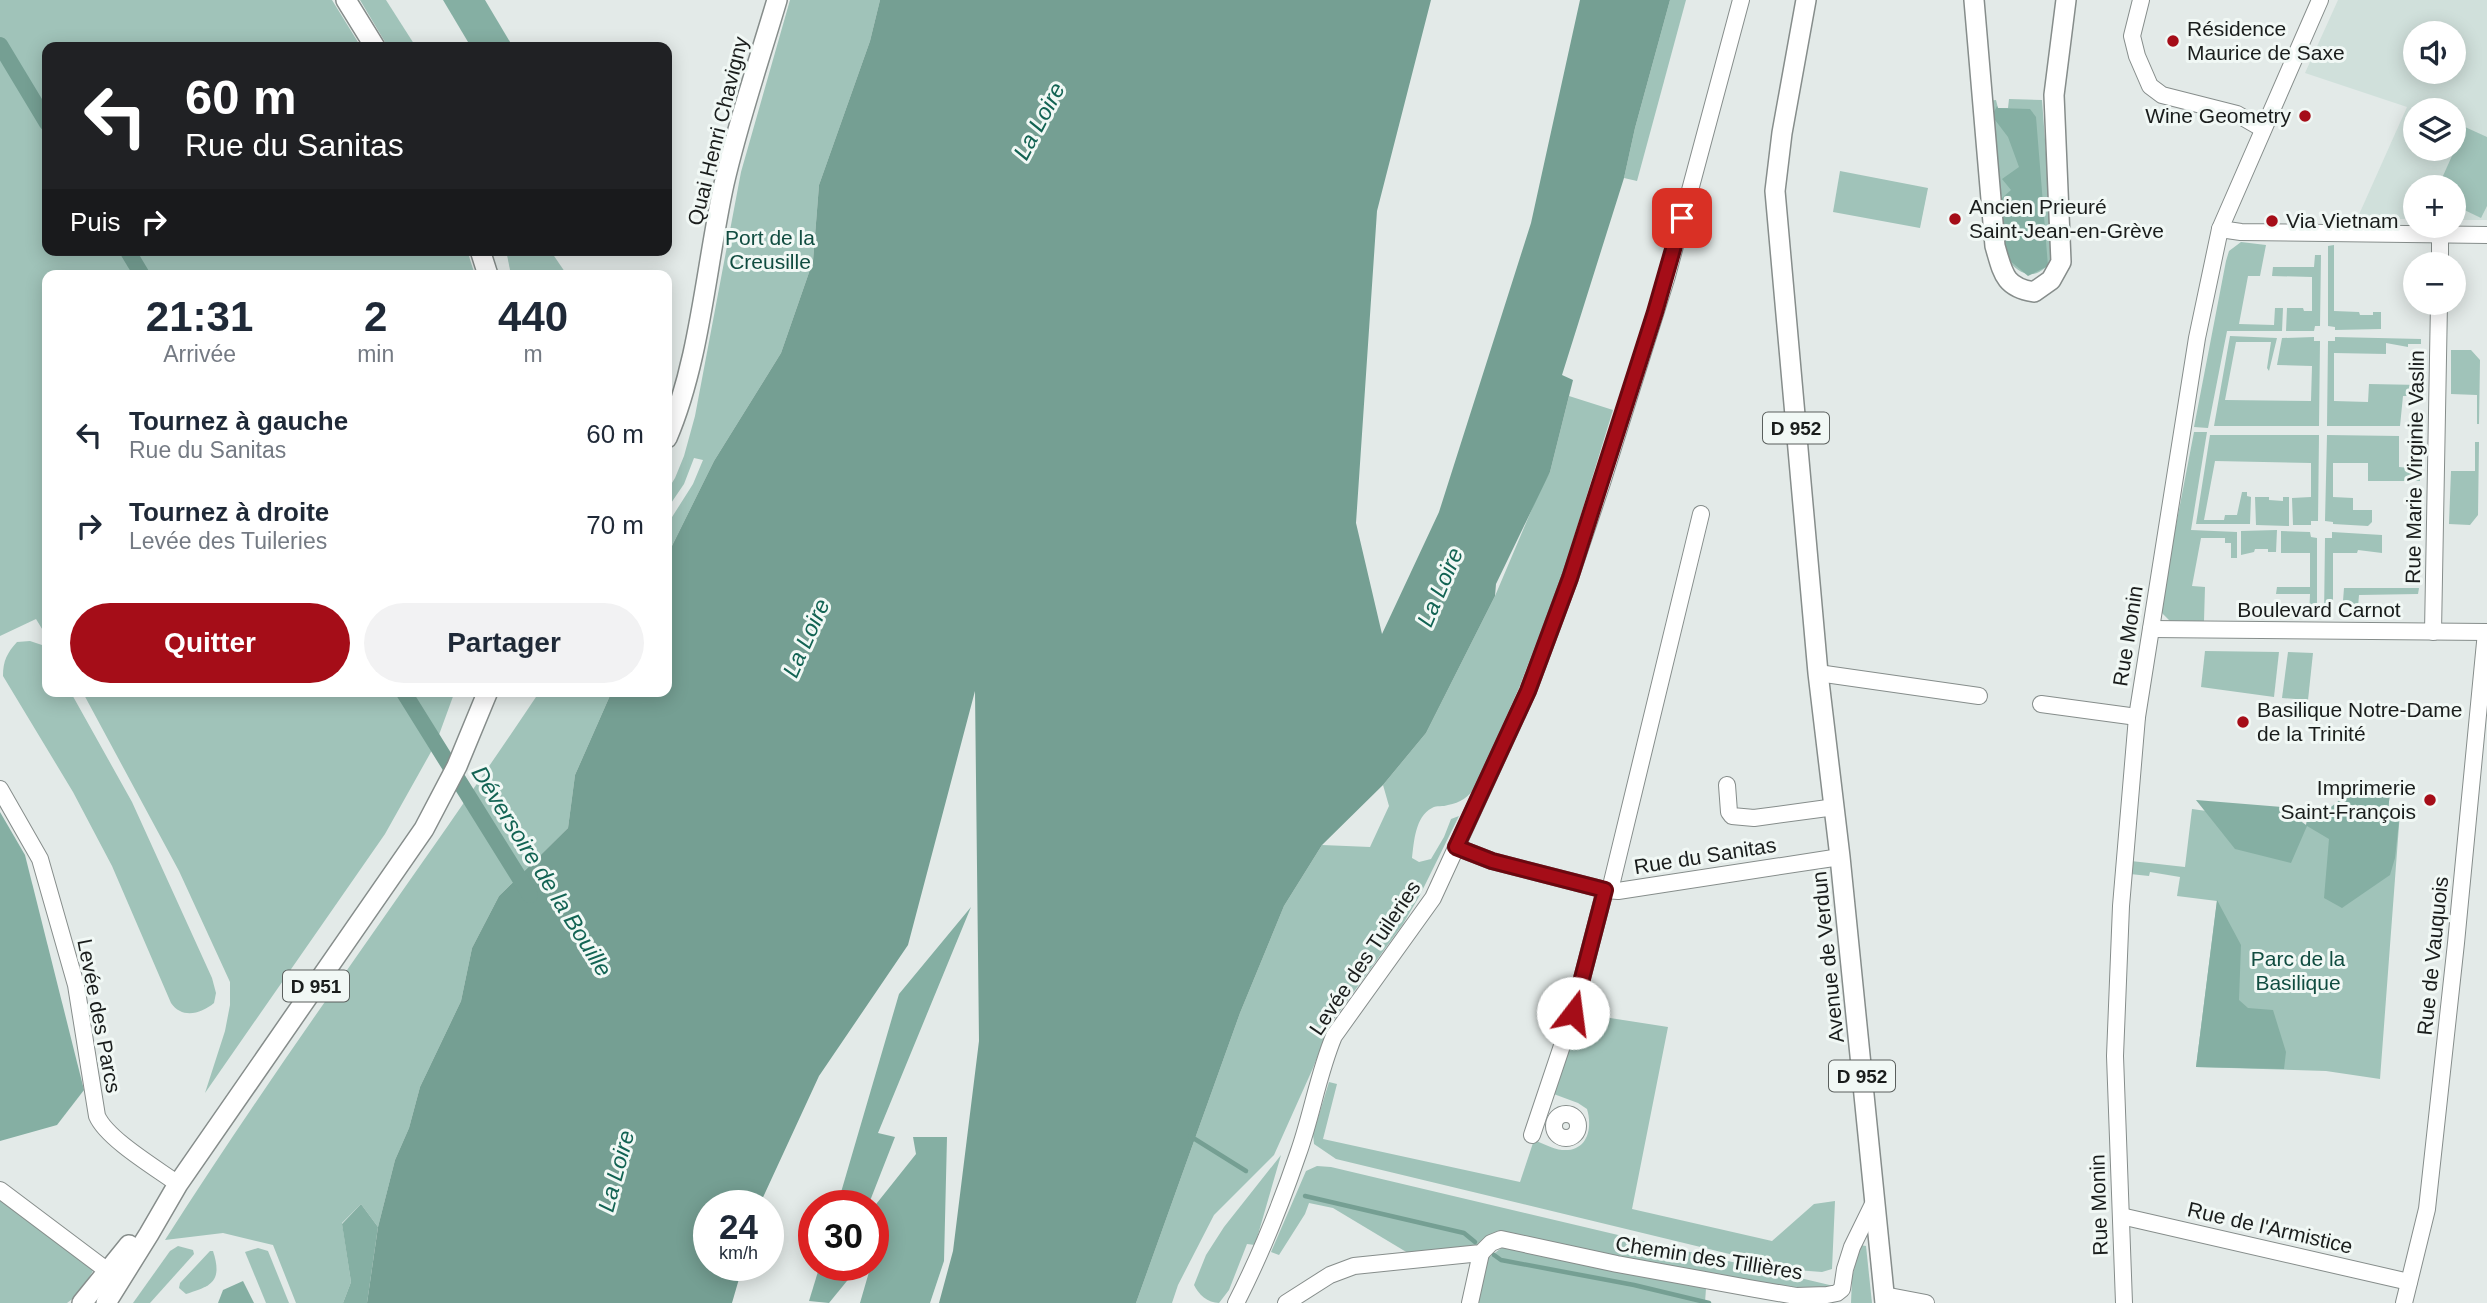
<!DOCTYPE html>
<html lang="fr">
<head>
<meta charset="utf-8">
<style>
	body { margin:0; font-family:Arial,sans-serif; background:#f2f2f3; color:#1f2937; height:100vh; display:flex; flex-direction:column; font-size:26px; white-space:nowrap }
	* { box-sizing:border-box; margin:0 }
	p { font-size:23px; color:#747a83 }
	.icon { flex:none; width:38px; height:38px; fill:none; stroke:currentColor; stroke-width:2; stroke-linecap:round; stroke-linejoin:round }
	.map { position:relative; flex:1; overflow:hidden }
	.panel { position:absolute; left:42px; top:270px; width:630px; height:427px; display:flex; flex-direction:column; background:#fff; border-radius:14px; box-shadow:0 4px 18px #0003 }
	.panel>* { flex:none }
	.top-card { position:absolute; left:42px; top:42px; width:630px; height:214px; border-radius:14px; box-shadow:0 4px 18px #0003; background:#202124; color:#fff; overflow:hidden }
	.controls { position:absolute; left:2403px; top:21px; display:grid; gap:14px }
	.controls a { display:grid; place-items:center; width:63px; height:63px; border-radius:50%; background:#fff; box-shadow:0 4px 18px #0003; font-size:35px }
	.speed { position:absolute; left:693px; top:1190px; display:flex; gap:14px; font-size:35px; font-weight:700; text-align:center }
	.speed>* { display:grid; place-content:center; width:91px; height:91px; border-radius:50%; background:#fff; box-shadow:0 4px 18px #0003; line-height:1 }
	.speed small { font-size:18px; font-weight:400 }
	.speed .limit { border:10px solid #d22; background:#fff; color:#111 }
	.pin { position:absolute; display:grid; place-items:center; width:60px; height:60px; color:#fff; margin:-30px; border-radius:14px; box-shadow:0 4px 10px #0006 }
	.me { position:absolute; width:77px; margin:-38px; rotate:15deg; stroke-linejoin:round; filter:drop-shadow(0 0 5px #0008) }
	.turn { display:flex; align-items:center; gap:24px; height:147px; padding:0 28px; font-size:32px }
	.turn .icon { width:91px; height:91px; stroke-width:2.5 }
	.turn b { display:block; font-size:49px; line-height:60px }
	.then { display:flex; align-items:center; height:66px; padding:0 28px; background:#0003; gap:14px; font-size:26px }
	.eta { display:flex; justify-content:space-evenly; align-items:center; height:119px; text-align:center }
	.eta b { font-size:42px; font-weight:700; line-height:49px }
	.primary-button { display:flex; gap:14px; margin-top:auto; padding:14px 28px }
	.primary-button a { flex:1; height:80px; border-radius:42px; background:#a50d18; color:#fff; font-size:28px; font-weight:700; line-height:80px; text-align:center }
	.primary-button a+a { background:#f2f2f3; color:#1f2937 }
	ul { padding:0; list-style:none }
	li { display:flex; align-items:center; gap:21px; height:91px; padding:0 28px }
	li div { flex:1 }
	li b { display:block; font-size:26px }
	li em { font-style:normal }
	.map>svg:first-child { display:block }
	.built { fill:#d0e0db; fill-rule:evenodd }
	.green { fill:#a0c3b9 }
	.forest { fill:#85afa3 }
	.water { fill:#759f93 }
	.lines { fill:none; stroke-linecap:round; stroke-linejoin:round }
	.stream { stroke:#759f93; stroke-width:4.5 }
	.canal { stroke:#759f93; stroke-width:16 }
	.minor-casing { stroke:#868d8b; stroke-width:18 }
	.major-casing { stroke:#868d8b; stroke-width:22 }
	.minor { stroke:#fff; stroke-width:16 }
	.major { stroke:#fff; stroke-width:19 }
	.route-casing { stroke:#6b0810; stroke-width:18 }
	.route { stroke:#a50d18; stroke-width:12 }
	.poi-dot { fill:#a50d18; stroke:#f1f8f5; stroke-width:2.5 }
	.labels { text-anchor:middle; stroke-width:6; stroke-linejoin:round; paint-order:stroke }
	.shield { fill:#f1f8f5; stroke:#5a5f5d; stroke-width:2 }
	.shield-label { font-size:19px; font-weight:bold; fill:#1a1d1c }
	.poi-label { font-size:21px; fill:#1a1d1c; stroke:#f1f8f5; text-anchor:start }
	.street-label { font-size:21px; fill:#1a1d1c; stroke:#f1f8f5 }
	.park-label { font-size:21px; fill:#104c40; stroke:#f1f8f5 }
	.water-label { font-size:23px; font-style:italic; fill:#126353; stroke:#f1f8f5 }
</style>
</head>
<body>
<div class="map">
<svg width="2487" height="1303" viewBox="0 0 2487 1303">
	<rect width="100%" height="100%" fill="#e3eae8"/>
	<!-- built -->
	<path class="built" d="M2338 0H2487V220H2454V187H2415V219H2357L2407 107 2305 73ZM2415 33H2454V72H2415ZM2415 110H2454V149H2415Z"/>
	<!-- green -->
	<g class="green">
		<path d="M0 0H332L361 47H47V250H467L475 275H47V637L36 619 0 636Z"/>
		<path d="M360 0H386L416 47H388Z"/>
		<path d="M790 0H880L870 41 819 185 813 261 781 353 714 461 667 556V525L693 484 703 460 694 458 684 484 667 509V491L675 478 684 456 695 416 741 172Z"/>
		<path d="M1670 0H1686L1637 181 1624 178 1635 128Z"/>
		<path d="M2009 99 2042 100 2054 259C2034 282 2023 277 2004 257L1987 101 1996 100 1998 108H2008Z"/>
		<path d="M2465 127 2487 137V206L2481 218 2454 205V187H2438Z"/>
		<path d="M1840 171 1928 188 1920 228 1833 212Z"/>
		<path d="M2241 242 2266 245 2260 276H2248L2239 324 2274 325 2275 308H2283L2282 331H2227L2208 428 2194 427 2226 261 2229 251Z"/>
		<path d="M2334 245V311L2359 312 2360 315H2373V312H2381V329L2335 330V327L2328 326V246Z"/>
		<path d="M506 250H550L567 275H511Z"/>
		<path d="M2315 255H2321L2320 326H2315L2314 331H2286L2287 308H2303L2304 311H2312V277L2272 276 2273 267H2314Z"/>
		<path d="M2230 336 2277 338 2269 371 2267 368 2271 342H2236L2225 400 2311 401 2312 366 2277 365 2282 338 2314 337V341H2320L2319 426H2214Z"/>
		<path d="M2335 337 2421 339V344H2408V347L2386 343V354L2334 353V401L2368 402 2369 384 2421 385V396H2403L2400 426H2327L2328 341H2335Z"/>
		<path d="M2451 350H2471L2480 360 2479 424H2477V395L2451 394Z"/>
		<path d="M1569 396 1613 410 1562 576 1519 688 1475 787C1469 797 1460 803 1448 805 1443 807 1437 805 1432 808 1415 817 1414 842 1412 858L1419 862 1431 859 1444 837 1451 819 1459 816 1420 895 1403 924 1329 1026 1313 1068 1274 1155 1214 1215 1178 1285 1172 1303H1136L1240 1013 1284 906 1322 845 1370 847 1389 806 1383 785 1426 733 1495 596 1540 490 1550 472Z"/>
		<path d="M2194 432H2207L2191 530 2237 532V558H2231V543H2225V538H2201L2192 586 2205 587 2204 621 2172 623 2162 613 2163 593Z"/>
		<path d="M2210 435H2319L2318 521H2311V525H2293L2292 498 2311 497V463L2215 461 2204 520H2224L2225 515H2237L2242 492H2247V496L2251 497 2250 524H2196Z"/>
		<path d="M2327 435 2399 436V467L2420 469V481H2368V463H2333V497L2353 498V510H2372V522L2368 526 2333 524V522L2325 521Z"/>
		<path d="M2475 442H2479L2478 515 2470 525 2449 524 2451 471H2475Z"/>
		<path d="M2255 497H2269V500L2283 501V497H2289V526L2256 525Z"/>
		<path d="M2277 530 2276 552H2268V549H2255L2254 552 2241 555V531Z"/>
		<path d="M2281 531 2310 532 2311 537 2317 538V618H2309L2310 594H2276L2277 587H2310V553H2281Z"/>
		<path d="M2332 532 2382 535V553L2358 550 2357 553H2333V619L2324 618 2325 538H2332Z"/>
		<path d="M2344 588H2419L2418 594 2359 595 2358 607 2349 606 2343 601Z"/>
		<path d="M30 641 42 645 47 652V691H70L132 802 212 978 216 993 214 1003C201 1014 182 1019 171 1003L112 866 73 792 3 676C3 661 7 653 17 642Z"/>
		<path d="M2205 651 2279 652 2274 697 2201 687Z"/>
		<path d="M2288 652 2313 653 2308 700 2282 698Z"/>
		<path d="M82 691H455L436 743 385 834 205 1093 225 1031 230 1005V982L179 871Z"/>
		<path d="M540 691H612L575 775 568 828 499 896 472 948 461 1001 420 1087 409 1128 395 1160 378 1227 361 1204 342 1223 351 1282 343 1303H296L273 1245 223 1233 165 1240C284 1053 417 875 540 691Z"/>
		<path d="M2352 781 2375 784 2374 791 2390 793 2388 810 2400 812 2380 1079 2326 1071 2196 1067 2217 901 2177 896 2180 877 2150 872 2149 876 2130 874 2131 861 2185 867 2192 809 2307 825 2343 835Z"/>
		<path d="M1578 1013 1668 1027 1632 1209 1772 1241 1814 1204 1835 1201 1832 1269 1822 1272 1796 1270 1336 1159 1314 1144 1313 1134 1329 1082 1337 1084 1323 1139 1520 1182 1534 1140C1542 1143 1553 1149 1562 1150 1587 1152 1593 1129 1587 1109L1578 1103 1551 1093Z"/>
		<path d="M1281 1155 1255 1245 1247 1244 1229 1290 1219 1303C1208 1303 1198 1294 1194 1285L1206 1255 1224 1227Z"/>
		<path d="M1317 1166 1331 1167 1838 1287 1796 1290 1594 1255 1496 1232 1484 1238 1474 1248 1408 1253 1333 1208 1309 1203 1305 1214 1279 1255 1271 1252 1306 1171Z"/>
		<path d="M0 1198 94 1269 80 1293 67 1303H0Z"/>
		<path d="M1860 1245 1866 1246 1872 1303H1851L1852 1278Z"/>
		<path d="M178 1246 193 1250 194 1254 150 1303H133L170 1251Z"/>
		<path d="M1504 1246 1706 1288 1705 1303H1477L1488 1258Z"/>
		<path d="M258 1248 268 1251 289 1303H266L245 1252Z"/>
		<path d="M210 1251H213C223 1282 211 1286 186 1294L179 1288 180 1283Z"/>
	</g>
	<!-- forest -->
	<g class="forest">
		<path d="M443 0H485L513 47H471Z"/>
		<path d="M1997 106 1998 108 2030 109 2036 117 2048 266 2028 276 2008 259 1993 206 2011 190 2002 179 2019 167 2008 137 1992 116Z"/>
		<path d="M2356 787 2390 793 2388 810 2400 812 2395 858 2390 875 2342 908 2324 898 2329 839 2307 826 2291 863 2235 849 2196 800 2282 807 2306 825 2309 807H2331Z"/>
		<path d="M0 812 25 855 84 1090 57 1125 0 1141Z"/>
		<path d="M2217 900 2241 945 2239 1000 2248 1008 2273 1010 2286 1052 2284 1069 2196 1067Z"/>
		<path d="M971 907 878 1133 895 1137 868 1206H837L899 994Z"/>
		<path d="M913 1137H947L944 1261 930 1303H860L871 1265H873L876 1247 873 1249V1208L916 1154Z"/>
		<path d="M361 1204 378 1227 367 1303H343L351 1282 342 1224Z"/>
		<path d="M820 1265H860L829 1303 809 1301Z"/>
		<path d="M243 1281 254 1303H218L223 1290Z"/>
	</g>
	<!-- water -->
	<path class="water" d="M880 0H1431L1377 211 1356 523 1382 634 1439 512 1531 223 1580 0H1670L1635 128 1624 178 1562 375 1573 380 1550 472 1496 584 1495 596 1426 733 1383 785 1322 845 1284 906 1240 1013 1136 1303H939L953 1251 979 1041 975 691 908 945 819 1076 759 1206H709V1265H743L732 1303H367L378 1227 395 1160 409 1128 420 1087 461 1001 472 948 499 896 568 828 575 775 612 691H667V556L714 461 781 353 813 261 819 185 870 41Z"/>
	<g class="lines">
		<!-- stream -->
		<g class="stream">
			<path d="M1190 1136 1246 1171"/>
			<path d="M1305 1196 1464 1233 1475 1242"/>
			<path d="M1494 1255 1501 1260 1634 1285 1709 1303"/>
		</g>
		<!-- canal -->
		<g class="canal">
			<path d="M0 45 47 123"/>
			<path d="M127 250 142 275"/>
			<path d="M403 691 530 895"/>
		</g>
		<defs>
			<g id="minor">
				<path d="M2141 0 2132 36 2137 56 2150 86 2162 95 2237 114 2263 129"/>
				<path d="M2220 229 2241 232 2487 235"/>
				<path d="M2440 264V235"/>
				<path d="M2151 629 2487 632"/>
				<path d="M2433 632 2439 303"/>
				<path d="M1818 673 1979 696"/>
				<path d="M2041 704 2137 717"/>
				<path d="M1727 785 1729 812 1732 816 1754 818 1835 807"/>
				<path d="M0 789 40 859 76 985 97 1116C107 1139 156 1168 178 1184"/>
				<path d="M1456 847 1492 861 1605 890 1618 891 1840 857"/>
				<path d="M1610 890 1701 514"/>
				<circle cx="1566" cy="1126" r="12"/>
				<path d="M1532 1135 1573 1013 1605 890"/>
				<path d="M0 1190 109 1272"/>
				<path d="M2121 1216 2409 1282"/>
				<path d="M1884 1295 1926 1303"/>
				<path d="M1236 1303C1260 1256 1281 1204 1298 1154 1312 1115 1318 1074 1334 1036L1433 898 1528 691 1570 578 1602 483 1667 276 1741 0"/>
				<path d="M1286 1303 1330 1275 1354 1266 1481 1253 1491 1243 1501 1239 1617 1264 1749 1288 1796 1296 1827 1295 1837 1293 1842 1289 1845 1269 1852 1247 1875 1200"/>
				<path d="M1470 1303 1481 1253"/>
				<path d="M2124 1303 2115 1056 2121 906 2137 717 2197 338 2220 229 2320 0"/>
				<path d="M2404 1303 2427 1209 2456 943 2486 632"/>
			</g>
			<g id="major">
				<path d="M346 0 375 47"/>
				<path d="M1806 0 1782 133 1775 191 1818 673 1840 857 1885 1303"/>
				<path d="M1974 0 1995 246C2003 273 2004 287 2034 292L2051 280 2061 262 2054 95 2066 0"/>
				<path d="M480 250 488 275"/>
				<path d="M667 438C700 361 706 266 724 184 738 122 759 61 777 0"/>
				<path d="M82 1303 129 1245"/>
				<path d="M106 1303 149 1234 178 1184 424 829 457 766 488 691"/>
			</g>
		</defs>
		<!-- minor casing -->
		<use href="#minor" class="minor-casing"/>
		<!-- major casing -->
		<use href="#major" class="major-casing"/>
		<!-- minor -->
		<use href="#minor" class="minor"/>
		<!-- major -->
		<use href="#major" class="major"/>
	</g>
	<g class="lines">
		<defs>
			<path id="route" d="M1573 1013 1605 890 1492 861 1456 847 1528 691 1570 578 1655 312 1682 218"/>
		</defs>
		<!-- route casing -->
		<use href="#route" class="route-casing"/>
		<!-- route -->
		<use href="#route" class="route"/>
	</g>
	<!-- markers -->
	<g class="poi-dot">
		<circle cx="2173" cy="41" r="7"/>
		<circle cx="2305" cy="116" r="7"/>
		<circle cx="1955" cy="219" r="7"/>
		<circle cx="2272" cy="221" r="7"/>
		<circle cx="2243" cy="722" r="7"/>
		<circle cx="2430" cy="800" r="7"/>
	</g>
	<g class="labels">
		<!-- shield labels -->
		<g class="shield">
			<rect x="1763" y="412.5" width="66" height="31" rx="5"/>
			<rect x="283" y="970.5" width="66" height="31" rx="5"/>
			<rect x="1829" y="1060.5" width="66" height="31" rx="5"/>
		</g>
		<g class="shield-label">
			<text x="1796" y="435">D 952</text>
			<text x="316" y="993">D 951</text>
			<text x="1862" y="1083">D 952</text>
		</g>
		<!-- poi labels -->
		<g class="poi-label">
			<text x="2187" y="36">Résidence<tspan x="2187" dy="24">Maurice de Saxe</tspan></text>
			<text x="2291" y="123" text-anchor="end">Wine Geometry</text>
			<text x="1969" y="214">Ancien Prieuré<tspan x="1969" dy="24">Saint-Jean-en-Grève</tspan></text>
			<text x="2286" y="228">Via Vietnam</text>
			<text x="2257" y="717">Basilique Notre-Dame<tspan x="2257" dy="24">de la Trinité</tspan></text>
			<text x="2416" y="795" text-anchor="end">Imprimerie<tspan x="2416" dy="24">Saint-François</tspan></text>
		</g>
		<!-- street labels -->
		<g class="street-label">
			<text transform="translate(718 131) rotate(-76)" y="7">Quai Henri Chavigny</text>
			<text transform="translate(2415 467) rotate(-89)" y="7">Rue Marie Virginie Vaslin</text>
			<text x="2319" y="617">Boulevard Carnot</text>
			<text transform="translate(2128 636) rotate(-81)" y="7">Rue Monin</text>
			<text transform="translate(1705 856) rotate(-9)" y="7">Rue du Sanitas</text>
			<text transform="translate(2433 956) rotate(-84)" y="7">Rue de Vauquois</text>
			<text transform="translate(1828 957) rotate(-96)" y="7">Avenue de Verdun</text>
			<text transform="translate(1365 958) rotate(-56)" y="7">Levée des Tuileries</text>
			<text transform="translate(99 1016) rotate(79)" y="7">Levée des Parcs</text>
			<text transform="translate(2099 1205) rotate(-92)" y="7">Rue Monin</text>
			<text transform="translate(2270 1228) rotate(13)" y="7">Rue de l'Armistice</text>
			<text transform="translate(1709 1258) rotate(9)" y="7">Chemin des Tillières</text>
		</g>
		<!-- park labels -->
		<g class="park-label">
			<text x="770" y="245">Port de la<tspan x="770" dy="24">Creusille</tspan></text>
			<text x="2298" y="966">Parc de la<tspan x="2298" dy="24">Basilique</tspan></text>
		</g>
		<!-- water labels -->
		<g class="water-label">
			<text transform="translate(1039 121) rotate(-62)" y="8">La Loire</text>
			<text transform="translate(1440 587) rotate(-67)" y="8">La Loire</text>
			<text transform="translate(806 638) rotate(-66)" y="8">La Loire</text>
			<text transform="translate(542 871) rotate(58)" y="8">Déversoire de la Bouille</text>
			<text transform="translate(616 1171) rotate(-75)" y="8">La Loire</text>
		</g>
	</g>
</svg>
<div class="controls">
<a><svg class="icon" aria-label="sound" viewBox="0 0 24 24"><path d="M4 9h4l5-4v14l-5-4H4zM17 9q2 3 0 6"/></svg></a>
<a><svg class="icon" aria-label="layers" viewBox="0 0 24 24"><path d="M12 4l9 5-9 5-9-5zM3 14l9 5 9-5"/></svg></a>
<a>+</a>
<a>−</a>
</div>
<div class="speed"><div>24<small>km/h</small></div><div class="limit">30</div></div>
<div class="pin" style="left:1682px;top:218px;background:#d93025"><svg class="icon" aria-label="arrive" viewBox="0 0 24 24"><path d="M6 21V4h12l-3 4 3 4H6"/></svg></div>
<svg class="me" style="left:1573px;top:1013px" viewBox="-20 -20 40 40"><circle r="19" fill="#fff"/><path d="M0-13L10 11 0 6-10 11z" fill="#a50d18"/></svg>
<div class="top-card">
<div class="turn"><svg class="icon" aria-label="left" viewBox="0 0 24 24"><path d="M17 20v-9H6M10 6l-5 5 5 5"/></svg><div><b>60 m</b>Rue du Sanitas</div></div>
<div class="then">Puis<svg class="icon" aria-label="right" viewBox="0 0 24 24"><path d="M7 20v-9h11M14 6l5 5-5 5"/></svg></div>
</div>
<section class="panel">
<div class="eta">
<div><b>21:31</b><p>Arrivée</p></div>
<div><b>2</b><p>min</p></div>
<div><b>440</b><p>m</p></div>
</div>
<ul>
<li><svg class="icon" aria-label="left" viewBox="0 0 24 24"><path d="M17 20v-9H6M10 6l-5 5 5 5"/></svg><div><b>Tournez à gauche</b><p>Rue du Sanitas</p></div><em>60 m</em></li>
<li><svg class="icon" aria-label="right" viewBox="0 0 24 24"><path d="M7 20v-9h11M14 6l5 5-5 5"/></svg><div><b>Tournez à droite</b><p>Levée des Tuileries</p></div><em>70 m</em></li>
</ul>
<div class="primary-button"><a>Quitter</a><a>Partager</a></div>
</section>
</div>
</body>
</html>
